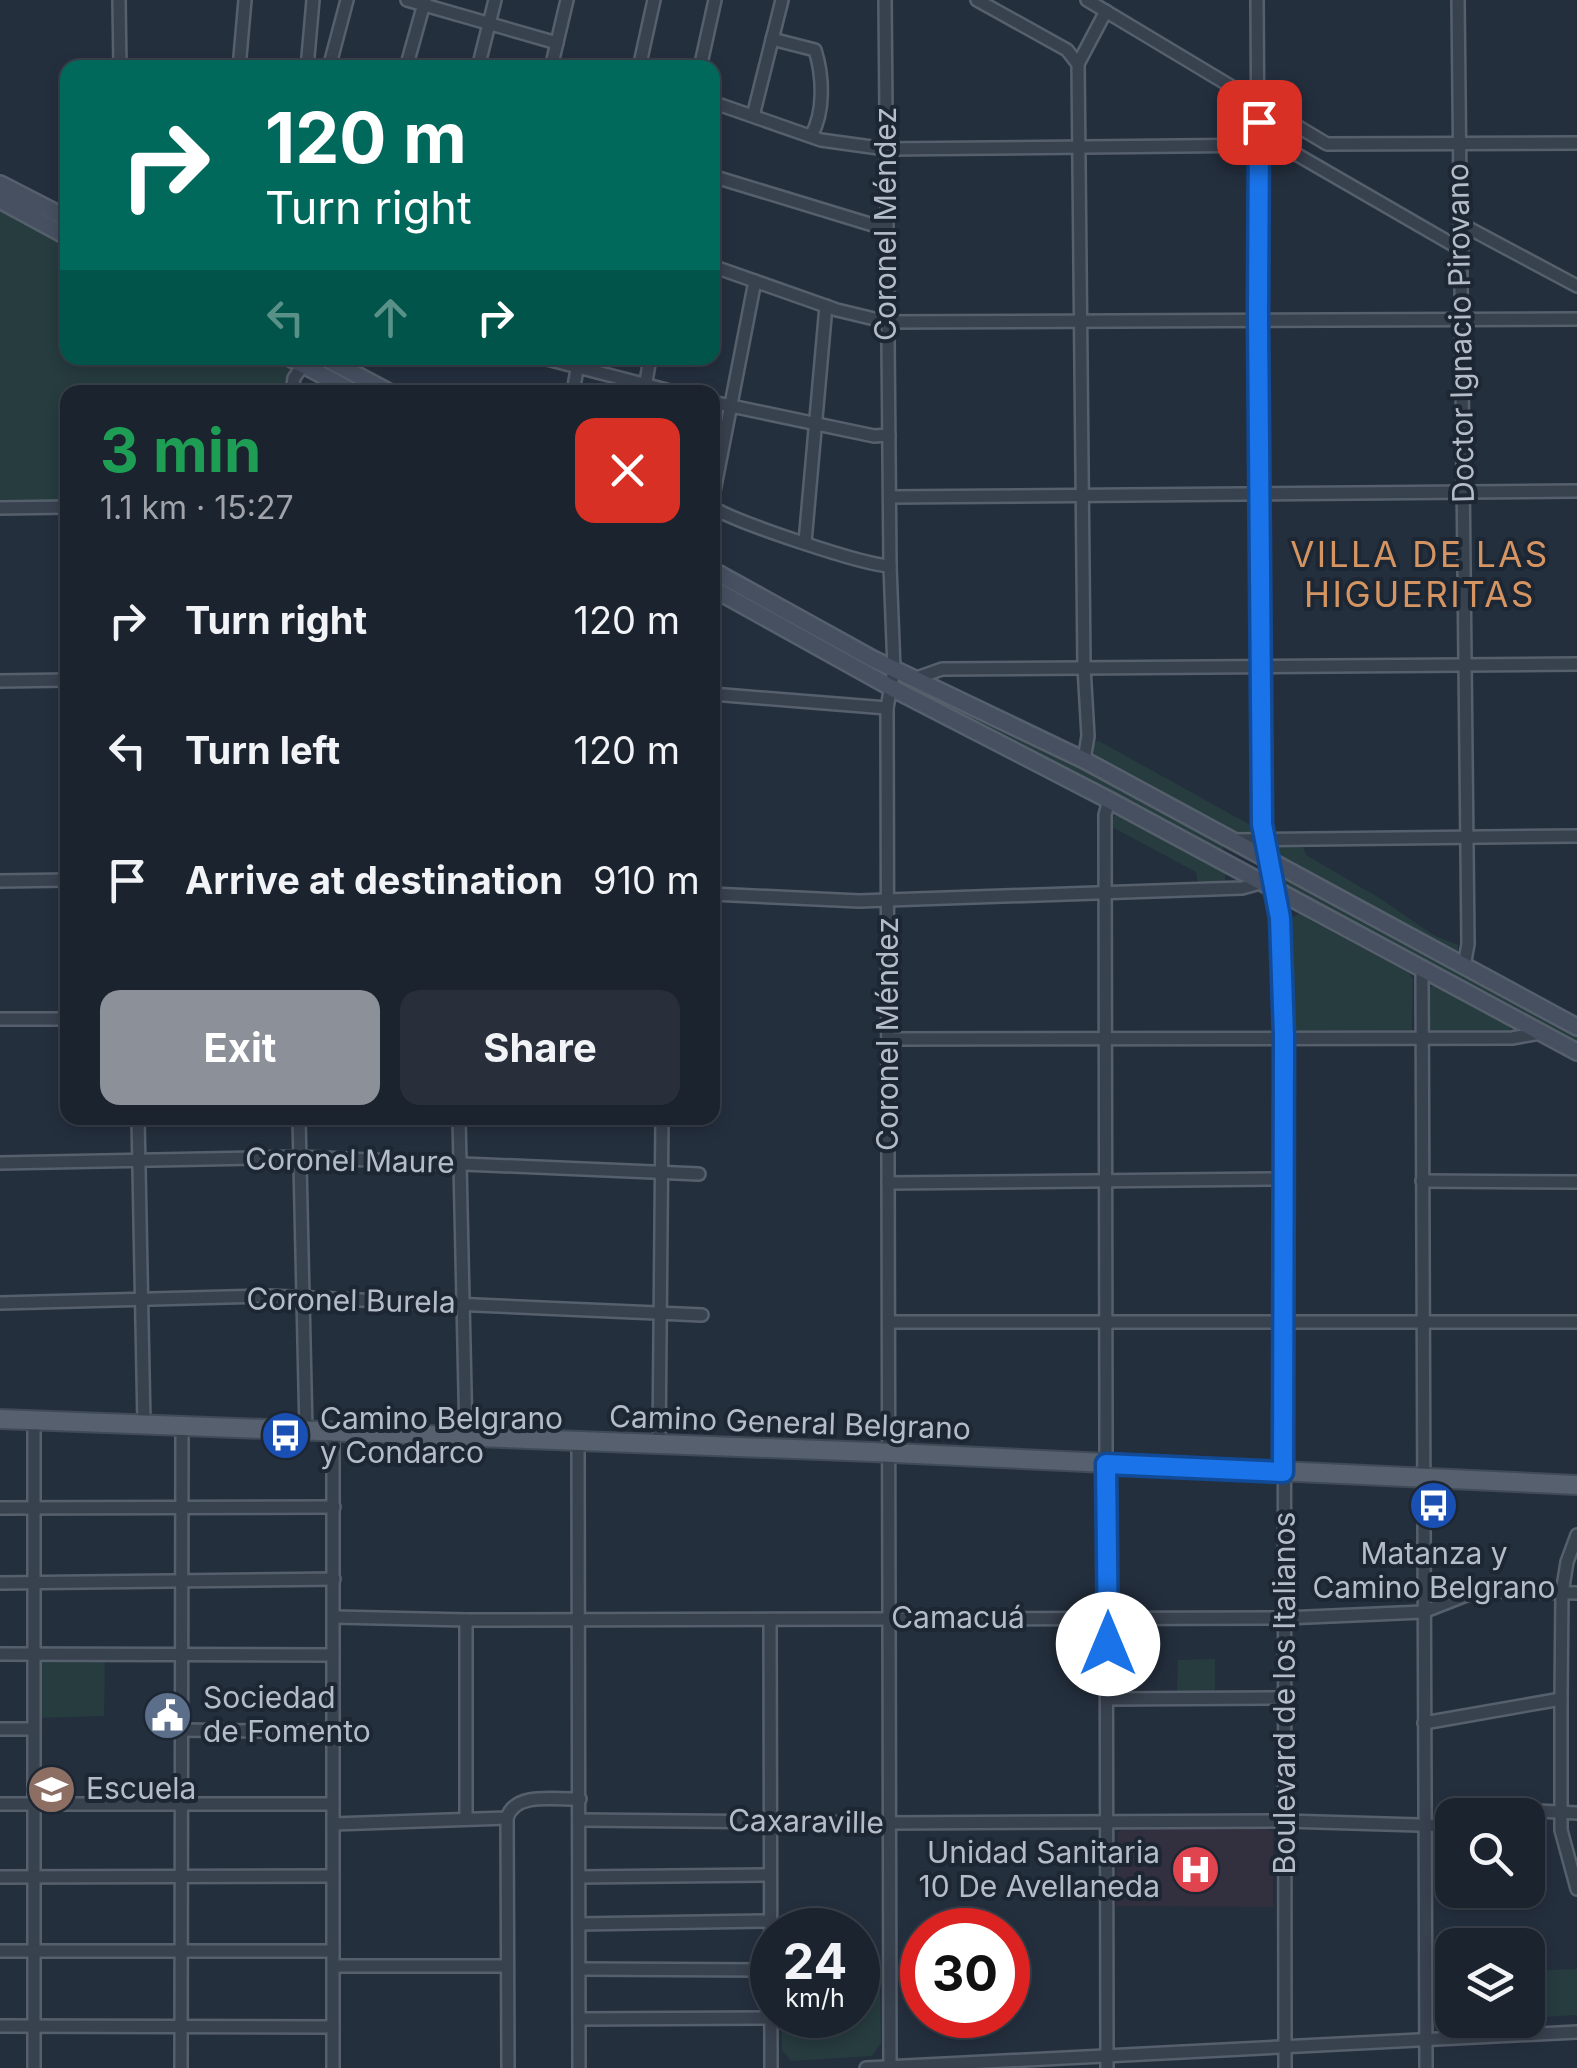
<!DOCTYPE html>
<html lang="en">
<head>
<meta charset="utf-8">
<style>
	body { margin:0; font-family:Inter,sans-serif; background:#282f3a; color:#f1f3f6; height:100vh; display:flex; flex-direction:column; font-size:38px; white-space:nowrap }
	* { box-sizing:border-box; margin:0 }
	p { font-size:32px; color:#a0a4aa }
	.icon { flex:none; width:55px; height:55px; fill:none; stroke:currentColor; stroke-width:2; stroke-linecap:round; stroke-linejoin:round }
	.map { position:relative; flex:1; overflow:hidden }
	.sheet { position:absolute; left:60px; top:385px; width:660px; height:740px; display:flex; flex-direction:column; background:#1b232e; border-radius:20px; box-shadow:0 5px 15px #0003,0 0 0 2px #39404a }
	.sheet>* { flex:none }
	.guide { position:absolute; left:60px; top:60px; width:660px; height:305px; border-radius:20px; box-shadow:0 5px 15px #0003,0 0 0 2px #39404a; background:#00695c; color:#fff; overflow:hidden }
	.tools { position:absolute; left:1435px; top:1798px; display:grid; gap:20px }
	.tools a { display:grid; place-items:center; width:110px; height:110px; border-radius:20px; background:#1b232e; box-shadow:0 5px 15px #0003,0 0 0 2px #39404a; font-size:50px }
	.speed { position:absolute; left:750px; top:1908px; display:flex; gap:20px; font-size:50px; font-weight:700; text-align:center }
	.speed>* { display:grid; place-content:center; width:130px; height:130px; border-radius:50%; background:#1b232e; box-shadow:0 5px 15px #0003,0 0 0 2px #39404a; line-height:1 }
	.speed small { font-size:25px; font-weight:400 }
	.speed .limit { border:15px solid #d22; background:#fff; color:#111 }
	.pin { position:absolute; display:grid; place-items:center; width:85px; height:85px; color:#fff; margin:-42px; border-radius:20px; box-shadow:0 5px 15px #0006 }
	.me { position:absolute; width:110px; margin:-55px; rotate:0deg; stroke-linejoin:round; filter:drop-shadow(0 0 8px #0008) }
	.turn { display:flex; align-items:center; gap:35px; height:210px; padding:0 40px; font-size:45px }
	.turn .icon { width:130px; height:130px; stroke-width:2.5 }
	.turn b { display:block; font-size:70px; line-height:85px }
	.lanes { display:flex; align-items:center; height:95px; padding:0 40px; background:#0003; justify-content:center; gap:50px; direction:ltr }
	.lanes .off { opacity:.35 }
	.round { display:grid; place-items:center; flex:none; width:105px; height:105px; border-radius:20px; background:#282f3a }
	.headline { display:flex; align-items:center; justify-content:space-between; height:170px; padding:0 40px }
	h1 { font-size:60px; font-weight:700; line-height:75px; color:#1e9e55 }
	.button { display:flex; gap:20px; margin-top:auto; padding:20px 40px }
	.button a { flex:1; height:115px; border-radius:20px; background:#8c9099; color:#fff; font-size:40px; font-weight:700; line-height:115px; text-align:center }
	.button a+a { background:#282f3a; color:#f1f3f6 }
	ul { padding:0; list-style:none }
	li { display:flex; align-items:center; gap:30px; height:130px; padding:0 40px }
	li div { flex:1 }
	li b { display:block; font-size:38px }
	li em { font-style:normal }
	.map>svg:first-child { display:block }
	.medical { fill:#32303f }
	.green { fill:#263c3f }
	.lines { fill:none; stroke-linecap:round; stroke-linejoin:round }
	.minor-casing { stroke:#565f6c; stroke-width:16 }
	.secondary-casing { stroke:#565f6c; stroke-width:20 }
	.primary-casing { stroke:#414a57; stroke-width:22 }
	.minor { stroke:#38414e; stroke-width:11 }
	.secondary { stroke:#465061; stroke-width:15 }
	.primary { stroke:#56606e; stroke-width:18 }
	.route-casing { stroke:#114b97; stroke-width:25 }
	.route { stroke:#1a73e8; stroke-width:18 }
	.labels { text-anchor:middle; stroke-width:8; stroke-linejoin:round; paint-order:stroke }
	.street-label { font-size:30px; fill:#b4bcc9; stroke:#1d2633 }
	.poi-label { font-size:30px; fill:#b4bcc9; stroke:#1d2633; text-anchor:start }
	.quarter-label { font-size:35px; letter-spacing:2.5px; fill:#d59563; stroke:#1d2633 }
</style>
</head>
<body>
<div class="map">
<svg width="1577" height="2068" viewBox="0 0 1577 2068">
	<rect width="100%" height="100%" fill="#242f3e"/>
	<!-- medical -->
	<path class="medical" d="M1124 1828H1266L1273 1833V1907L1116 1906 1118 1833Z"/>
	<!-- green -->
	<g class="green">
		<path d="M0 204 67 241 68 358H281L291 363 289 392H68L67 502 0 503Z"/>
		<path d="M912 687 1081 768 1221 842 1224 848 1216 851 908 689Z"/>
		<path d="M1099 741 1254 827V830L1239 836 1095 758 1092 742Z"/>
		<path d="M1119 813 1225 872V882L1198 884 1196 872 1112 827 1111 819Z"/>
		<path d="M1302 844 1306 855 1381 899 1433 935 1458 945V950L1454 953 1277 858 1272 848 1274 845Z"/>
		<path d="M1284 878 1577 1033V1045L1280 886Z"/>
		<path d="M1299 914 1409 973 1413 979 1412 1030 1296 1031 1289 1025V927L1293 917Z"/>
		<path d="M1434 986 1510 1024V1032L1434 1033 1425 1025 1427 989Z"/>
		<path d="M40 1659H105L104 1716 39 1718Z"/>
		<path d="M1215 1659V1693L1177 1694 1178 1660Z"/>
		<path d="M1577 1969V2015L1528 2018V1971Z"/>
		<path d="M880 1988 881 2043 872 2056 791 2061 782 2050 781 2015H858V1989Z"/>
	</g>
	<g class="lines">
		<defs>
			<g id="minor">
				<path d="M119 0 120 68"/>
				<path d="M407 0 557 43"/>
				<path d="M885 0 890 566 894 669 887 708 890 2068"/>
				<path d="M977 0 1067 50 1078 64 1084 667 1088 736 1084 760"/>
				<path d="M1087 0 1327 144 1577 143"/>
				<path d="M1257 0 1262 823 1280 918 1284 1037 1285 2068"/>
				<path d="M1458 0 1468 944 1464 967"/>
				<path d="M772 39 815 50C823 75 825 112 811 136"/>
				<path d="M1078 64 1106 11"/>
				<path d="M239 68 245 0"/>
				<path d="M307 68 313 0"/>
				<path d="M329 68 347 0"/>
				<path d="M406 68 425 0"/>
				<path d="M478 68 495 0"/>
				<path d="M551 68 567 0"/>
				<path d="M639 68 654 0"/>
				<path d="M700 68 715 0"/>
				<path d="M712 102 821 140 886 149 1275 145 1289 150 1462 250"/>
				<path d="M753 116 782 0"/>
				<path d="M712 176 886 229"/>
				<path d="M1461 224 1577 286"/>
				<path d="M712 266 837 310 887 322 1577 319"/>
				<path d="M543 358 674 392"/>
				<path d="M645 388 650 358"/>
				<path d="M292 392 294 378 308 358"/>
				<path d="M573 392 579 358"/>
				<path d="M712 402 874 436 889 435"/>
				<path d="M890 497 1577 491"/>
				<path d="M712 502 755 281"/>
				<path d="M712 507C735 522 863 565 890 566"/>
				<path d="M0 508 68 507"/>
				<path d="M805 542 826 306"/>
				<path d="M914 679 942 669 1577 664"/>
				<path d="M0 681 68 680"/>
				<path d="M712 694 887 708"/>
				<path d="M1232 840 1577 836"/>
				<path d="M0 881 68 880"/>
				<path d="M712 894 859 901 1242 888 1260 883"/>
				<path d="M1422 969 1426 2068"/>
				<path d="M0 1019H68"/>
				<path d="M889 1039 1512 1038 1540 1033"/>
				<path d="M138 1118 144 1424"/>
				<path d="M299 1118 306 1431"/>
				<path d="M459 1118 466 1437"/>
				<path d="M0 1163 300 1157 699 1174"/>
				<path d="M1422 1181 1577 1182"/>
				<path d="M888 1183 1283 1179"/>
				<path d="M0 1303 268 1296 702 1315"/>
				<path d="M890 1322H1577"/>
				<path d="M34 1421V2068"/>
				<path d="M578 1442 579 2068"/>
				<path d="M659 1445 662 1118"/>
				<path d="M0 1508 334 1507"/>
				<path d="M1577 1535 1567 1562 1562 1593 1561 1699V1830L1577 1889"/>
				<path d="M0 1583 334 1579"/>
				<path d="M335 1617 466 1620 1285 1618 1423 1612 1469 1594 1488 1591 1577 1593"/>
				<path d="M466 1620V1817"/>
				<path d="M770 1620 771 2068"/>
				<path d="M0 1654 333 1655"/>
				<path d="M1108 1699 1284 1698"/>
				<path d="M1424 1723 1561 1699"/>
				<path d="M0 1729H33"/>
				<path d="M182 1730 331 1732"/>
				<path d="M0 1804H333"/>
				<path d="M1495 1815 1517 1810 1577 1813"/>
				<path d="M507 1818 508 2068"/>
				<path d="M579 1820 889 1823 1285 1821 1452 1826"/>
				<path d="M333 1824 507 1818C515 1791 556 1800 580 1799"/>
				<path d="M0 1877 333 1876"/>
				<path d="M579 1877 769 1875"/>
				<path d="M579 1924 770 1921"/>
				<path d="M0 1951H333"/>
				<path d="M334 1966H507"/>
				<path d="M580 1969 771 1970"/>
				<path d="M580 2019 770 2018"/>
				<path d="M0 2026 333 2027"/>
				<path d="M181 2068 182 1426"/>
				<path d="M333 2068V1432"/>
				<path d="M866 2068 1577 2032"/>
				<path d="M1107 2068 1105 815 1109 800"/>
			</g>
			<g id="secondary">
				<path d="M0 184 68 219"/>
				<path d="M0 200 68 237"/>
				<path d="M290 358 354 392"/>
				<path d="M325 358 389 392"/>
				<path d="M712 570 873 659 1084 760 1577 1027"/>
				<path d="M712 588 892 688 1109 800 1577 1052"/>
			</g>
			<path id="primary" d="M0 1419 872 1452 1577 1485"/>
		</defs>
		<!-- minor casing -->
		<use href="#minor" class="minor-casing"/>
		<!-- secondary casing -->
		<use href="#secondary" class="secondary-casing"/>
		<!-- primary casing -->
		<use href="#primary" class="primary-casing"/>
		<!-- minor -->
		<use href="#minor" class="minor"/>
		<!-- secondary -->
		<use href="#secondary" class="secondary"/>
		<!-- primary -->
		<use href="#primary" class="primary"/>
	</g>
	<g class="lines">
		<defs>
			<path id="route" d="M1108 1644 1106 1464 1283 1472 1284 1036 1280 918 1262 824 1258 318 1259 122"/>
		</defs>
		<!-- route casing -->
		<use href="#route" class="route-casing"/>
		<!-- route -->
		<use href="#route" class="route"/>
	</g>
	<!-- icons -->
	<defs>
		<symbol id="bus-disc" viewBox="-11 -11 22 22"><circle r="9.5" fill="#1a4fb4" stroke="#1d2633"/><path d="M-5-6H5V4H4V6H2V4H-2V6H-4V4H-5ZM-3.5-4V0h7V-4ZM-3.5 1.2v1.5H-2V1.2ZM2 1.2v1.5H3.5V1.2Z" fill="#fff"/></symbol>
		<symbol id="civic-disc" viewBox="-11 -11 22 22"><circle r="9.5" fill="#5c6f8a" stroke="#1d2633"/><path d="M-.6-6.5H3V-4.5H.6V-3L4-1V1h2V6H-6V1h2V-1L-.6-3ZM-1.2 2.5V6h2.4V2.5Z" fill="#fff"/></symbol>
		<symbol id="school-disc" viewBox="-11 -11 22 22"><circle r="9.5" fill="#8d6e63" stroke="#1d2633"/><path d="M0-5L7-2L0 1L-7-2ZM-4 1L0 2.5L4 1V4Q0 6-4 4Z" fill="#fff"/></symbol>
		<symbol id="hospital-disc" viewBox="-11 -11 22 22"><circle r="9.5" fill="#e0444e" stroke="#1d2633"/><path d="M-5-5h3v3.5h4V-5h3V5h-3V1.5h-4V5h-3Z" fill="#fff"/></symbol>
	</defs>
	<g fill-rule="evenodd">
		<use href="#bus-disc" x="258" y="1408" width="55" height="55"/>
		<use href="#bus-disc" x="1406" y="1478" width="55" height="55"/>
		<use href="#civic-disc" x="140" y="1688" width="55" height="55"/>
		<use href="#school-disc" x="24" y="1762" width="55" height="55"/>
		<use href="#hospital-disc" x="1168" y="1842" width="55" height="55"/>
	</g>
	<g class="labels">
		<!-- street labels -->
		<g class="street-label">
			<text transform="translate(886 224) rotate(-90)" y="10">Coronel Méndez</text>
			<text transform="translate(1461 333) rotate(-91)" y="10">Doctor Ignacio Pirovano</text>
			<text transform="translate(888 1034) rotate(-90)" y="10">Coronel Méndez</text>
			<text transform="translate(350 1161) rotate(1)" y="10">Coronel Maure</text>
			<text transform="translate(351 1301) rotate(1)" y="10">Coronel Burela</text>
			<text transform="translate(790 1423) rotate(2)" y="10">Camino General Belgrano</text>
			<text x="958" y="1628">Camacuá</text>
			<text transform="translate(1285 1693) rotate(-90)" y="10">Boulevard de los Italianos</text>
			<text transform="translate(806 1822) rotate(1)" y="10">Caxaraville</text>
		</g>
		<!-- poi labels -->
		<g class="poi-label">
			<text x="320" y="1429">Camino Belgrano<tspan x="320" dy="34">y Condarco</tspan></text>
			<text x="1434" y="1564" text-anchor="middle">Matanza y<tspan x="1434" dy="34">Camino Belgrano</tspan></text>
			<text x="203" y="1708">Sociedad<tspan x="203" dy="34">de Fomento</tspan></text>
			<text x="86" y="1799">Escuela</text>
			<text x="1160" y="1863" text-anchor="end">Unidad Sanitaria<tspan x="1160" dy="34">10 De Avellaneda</tspan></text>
		</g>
		<!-- quarter labels -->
		<g class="quarter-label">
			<text x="1420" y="567">VILLA DE LAS<tspan x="1420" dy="40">HIGUERITAS</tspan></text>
		</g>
	</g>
</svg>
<div class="tools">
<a><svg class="icon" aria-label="search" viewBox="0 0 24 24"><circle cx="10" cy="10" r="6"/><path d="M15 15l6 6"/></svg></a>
<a><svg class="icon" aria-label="layers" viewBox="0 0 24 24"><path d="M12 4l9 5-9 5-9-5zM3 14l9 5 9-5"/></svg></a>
</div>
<div class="speed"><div>24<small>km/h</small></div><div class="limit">30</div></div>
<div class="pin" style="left:1259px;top:122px;background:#d93025"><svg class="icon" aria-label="arrive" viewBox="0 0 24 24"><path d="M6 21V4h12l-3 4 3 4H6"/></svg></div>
<svg class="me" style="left:1108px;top:1644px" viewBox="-20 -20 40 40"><circle r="19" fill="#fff"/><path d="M0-13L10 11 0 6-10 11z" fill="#1a73e8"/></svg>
<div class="guide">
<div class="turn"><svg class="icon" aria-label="right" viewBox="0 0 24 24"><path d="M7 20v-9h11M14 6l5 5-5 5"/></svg><div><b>120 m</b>Turn right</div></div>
<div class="lanes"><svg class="icon off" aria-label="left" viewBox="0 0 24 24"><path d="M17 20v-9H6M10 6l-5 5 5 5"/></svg><svg class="icon off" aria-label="ahead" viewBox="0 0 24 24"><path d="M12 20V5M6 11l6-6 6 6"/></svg><svg class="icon" aria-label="right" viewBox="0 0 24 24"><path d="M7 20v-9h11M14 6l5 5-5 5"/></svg></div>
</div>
<section class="sheet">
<div class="headline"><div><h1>3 min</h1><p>1.1 km · 15:27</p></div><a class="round" style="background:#d93025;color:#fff"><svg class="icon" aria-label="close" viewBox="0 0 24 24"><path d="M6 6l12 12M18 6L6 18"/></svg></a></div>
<ul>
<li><svg class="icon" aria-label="right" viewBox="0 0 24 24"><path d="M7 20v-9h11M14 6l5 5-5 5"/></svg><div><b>Turn right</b></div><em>120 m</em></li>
<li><svg class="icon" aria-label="left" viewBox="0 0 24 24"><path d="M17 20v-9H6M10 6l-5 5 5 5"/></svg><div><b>Turn left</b></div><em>120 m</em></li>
<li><svg class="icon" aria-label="arrive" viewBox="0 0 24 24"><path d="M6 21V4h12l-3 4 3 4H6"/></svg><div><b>Arrive at destination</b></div><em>910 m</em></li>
</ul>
<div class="button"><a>Exit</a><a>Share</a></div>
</section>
</div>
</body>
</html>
